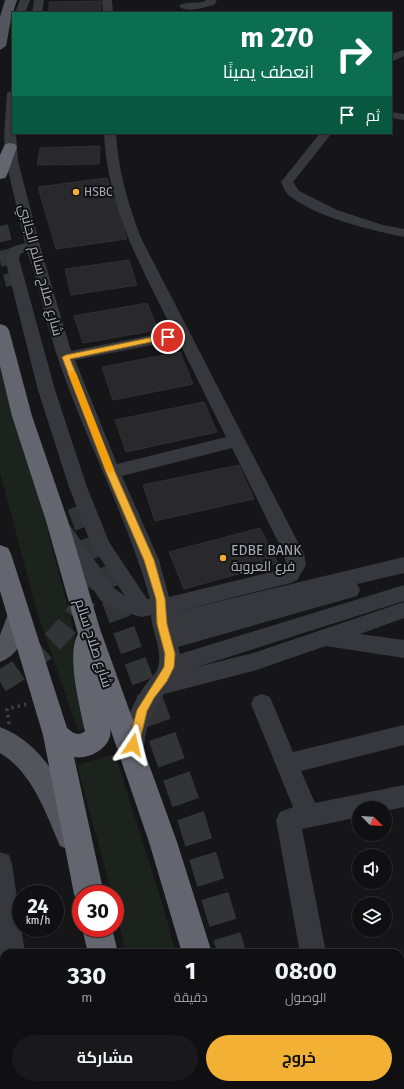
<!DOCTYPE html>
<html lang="ar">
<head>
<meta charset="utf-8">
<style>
	body { margin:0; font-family:"Fira Sans",Cairo,sans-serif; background:#19191b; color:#f1f3f6; direction:rtl; height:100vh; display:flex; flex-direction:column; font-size:15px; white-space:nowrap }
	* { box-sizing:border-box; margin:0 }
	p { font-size:13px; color:#9c9d9f }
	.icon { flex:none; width:22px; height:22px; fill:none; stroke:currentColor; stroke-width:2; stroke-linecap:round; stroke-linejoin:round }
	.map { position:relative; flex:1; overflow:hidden; direction:ltr }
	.details { position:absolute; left:0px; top:949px; width:404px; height:140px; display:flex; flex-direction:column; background:#101012; border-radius:12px 12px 0 0; box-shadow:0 1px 3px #0004,0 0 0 1px #303032; direction:rtl }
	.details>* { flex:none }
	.banner { position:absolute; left:12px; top:12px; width:380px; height:122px; border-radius:0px; box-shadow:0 1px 3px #0004,0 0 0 1px #303032; direction:rtl; background:#0b6e4f; color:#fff; overflow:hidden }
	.needle { width:26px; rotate:114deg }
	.tools { position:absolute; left:352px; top:801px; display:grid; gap:8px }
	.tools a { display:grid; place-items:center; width:40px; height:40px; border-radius:50%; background:#101012; box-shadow:0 1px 3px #0004,0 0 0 1px #303032; font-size:20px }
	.speed { position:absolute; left:12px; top:885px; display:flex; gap:8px; font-size:20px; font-weight:700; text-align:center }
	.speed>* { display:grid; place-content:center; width:52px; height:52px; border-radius:50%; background:#101012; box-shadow:0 1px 3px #0004,0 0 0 1px #303032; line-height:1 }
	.speed small { font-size:10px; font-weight:400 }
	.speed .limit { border:6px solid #d22; background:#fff; color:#111 }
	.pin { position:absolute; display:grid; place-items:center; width:34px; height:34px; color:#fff; margin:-17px; border:2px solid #fff; border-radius:50%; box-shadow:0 1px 4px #0007 }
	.me { position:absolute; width:44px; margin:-22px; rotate:10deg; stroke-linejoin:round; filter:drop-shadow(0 0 3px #0008) }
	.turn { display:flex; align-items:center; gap:14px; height:84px; padding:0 12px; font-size:18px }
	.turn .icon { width:52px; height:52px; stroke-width:2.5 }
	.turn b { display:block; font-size:28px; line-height:34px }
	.then { display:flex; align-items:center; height:38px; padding:0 12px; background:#0003; gap:8px; font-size:15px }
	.eta { display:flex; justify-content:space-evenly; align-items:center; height:68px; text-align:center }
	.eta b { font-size:24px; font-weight:700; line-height:28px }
	.primary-button { display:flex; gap:8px; margin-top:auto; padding:8px 12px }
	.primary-button a { flex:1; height:46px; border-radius:24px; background:#f2b134; color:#111; font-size:16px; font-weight:700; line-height:46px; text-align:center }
	.primary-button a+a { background:#19191b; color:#f1f3f6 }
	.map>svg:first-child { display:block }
	.green { fill:#1c231d }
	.building { fill:#29292c; stroke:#303034 }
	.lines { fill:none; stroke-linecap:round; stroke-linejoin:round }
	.major-tunnel-far2 { stroke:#333438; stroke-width:16; stroke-dasharray:16 8; stroke-linecap:butt }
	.major-tunnel-far1 { stroke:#333438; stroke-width:22; stroke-dasharray:22 11; stroke-linecap:butt }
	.major-tunnel { stroke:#333438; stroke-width:28; stroke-dasharray:28 14; stroke-linecap:butt }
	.path { stroke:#3d3f44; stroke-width:3.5; stroke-dasharray:2.5 4; stroke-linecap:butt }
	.minor { fill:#37383d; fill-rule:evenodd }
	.major { fill:#53555c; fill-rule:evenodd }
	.highway { fill:#63666e; fill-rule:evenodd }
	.route { fill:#f2b134; stroke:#9d7322 }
	.slow { fill:#f59e0b }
	.poi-dot { fill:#f2b134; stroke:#111113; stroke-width:1.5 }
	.labels { text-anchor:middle; stroke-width:4; stroke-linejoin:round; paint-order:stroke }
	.far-poi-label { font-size:12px; fill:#a8adb8; stroke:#111113; text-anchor:start }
	.street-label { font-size:14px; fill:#a8adb8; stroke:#111113 }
	.poi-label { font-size:14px; fill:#a8adb8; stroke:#111113; text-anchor:start }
</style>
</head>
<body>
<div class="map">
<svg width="404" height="1089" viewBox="0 0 404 1089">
	<rect width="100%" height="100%" fill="#161618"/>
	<!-- green -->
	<g class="green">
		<path d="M0 352 68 607 95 723 78 731 36 609 0 471Z"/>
		<path d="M115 754 163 906 176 953H126L115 907V894H112L77 765Z"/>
		<path d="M153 1085H211L212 1089H153Z"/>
	</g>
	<!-- building -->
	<g class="building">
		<path d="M101 1V12L49 13V2Z"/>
		<path d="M100 146 99 164 37 165 40 148Z"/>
		<path d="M107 178 127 239 56 249 38 187Z"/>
		<path d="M129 260 137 285 71 295 65 269Z"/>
		<path d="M147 303 158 330 83 343 74 316Z"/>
		<path d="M180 352 193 384 113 400 102 367Z"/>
		<path d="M204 402 217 432 126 452 115 420Z"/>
		<path d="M239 465 254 499 155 521 143 485Z"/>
		<path d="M260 528 278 563 184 589 169 552Z"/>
	</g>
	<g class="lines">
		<!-- major-tunnel-far2 -->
		<path class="major-tunnel-far2" d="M0 226 14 285"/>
		<!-- major-tunnel-far1 -->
		<g class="major-tunnel-far1">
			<path d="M78 506 149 698"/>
			<path d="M0 682C47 653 76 623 100 573"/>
		</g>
		<!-- major-tunnel -->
		<g class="major-tunnel">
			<path d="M148 697 191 817 232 953"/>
			<path d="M271 1085 272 1089"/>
		</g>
		<!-- path -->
		<path class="path" d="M9 724 7 709 27 704"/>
		<!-- minor -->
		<g class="minor">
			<path d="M20 0H30L25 13H15Z"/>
			<path d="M34 0H44L42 13H32Z"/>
			<path d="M102 0H112L113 13H103Z"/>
			<path d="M207 0H217L214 5C205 7 187 14 179 6 186 0 199 5 207 0Z"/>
			<path d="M404 50V56L391 62V54Z"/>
			<path d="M13 90V133H16L18 161 40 246 71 351 173 331C140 264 108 210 104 133H116C118 170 128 204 141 238L304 554 306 565 297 580 291 583 171 613 404 557V573L357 584 360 590 357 596 178 647 180 654 404 585V601L197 667 253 653 404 602V618L360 634 404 640V658L326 646 253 671 164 694C157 704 150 715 147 728 144 739 145 750 140 761L132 764 124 761C114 740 134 699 148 682 151 677 157 673 158 667 163 650 152 632 151 615L142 617 120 611 101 601 53 529 55 524 62 522 69 524 115 589 125 596 91 544 69 487 38 390 5 259 12 247 25 243 6 161 4 136 7 93ZM26 251C32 258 44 312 48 326 74 420 124 505 150 599H147L109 542 87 487 55 390 19 259 20 254ZM178 340 226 437 117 464 75 360ZM232 448 284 554 286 564 280 570 169 597 159 560 122 476Z"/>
			<path d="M391 112 404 114V120L391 118Z"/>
			<path d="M320 133H332L293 182 299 191 337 210 383 225 404 229V237C367 229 322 219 291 197 286 194 283 187 281 182Z"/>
			<path d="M262 694 270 697 293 752 404 725V745L301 771 315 803 404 785V807L385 811V808H359V817L302 829 326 953H300L276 820 280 812 293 807 251 704 254 697Z"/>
			<path d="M0 852 9 855 12 864 25 953H4V963L0 955Z"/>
			<path d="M404 1009V1037L400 1038V1010Z"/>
			<path d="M317 1085H345L346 1089H318Z"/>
		</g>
		<!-- major -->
		<g class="major">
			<path d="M5 0H17L11 19 6 46 0 50V17Z"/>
			<path d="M18 606 26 609 30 616C25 635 20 655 0 662V635L10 609Z"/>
			<path d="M0 727C47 745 66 793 84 836L80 846 70 850 60 846C46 813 32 772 0 753Z"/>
		</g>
		<!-- highway -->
		<g class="highway">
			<path d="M10 143 15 144 17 147 7 175 5 178 0 179V155L5 144Z"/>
			<path d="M0 324 6 326 9 330 32 416 68 521 100 629 177 842 212 953H182L149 842 110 728C114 746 90 760 74 757L104 894H81V905L79 904 74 894 43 735 0 591V545L8 548 11 554 67 728C73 733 78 737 85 731 80 707 66 655 78 634L46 521 12 416 0 366Z"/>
			<path d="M82 928H112L118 953H88Z"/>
			<path d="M115 1085H147L148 1089H116Z"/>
			<path d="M216 1085H248L249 1089H217Z"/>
		</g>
	</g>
	<!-- route -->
	<path class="route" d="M168 334 171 337 170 338 70 359 115 472 154 560 165 599 167 624 175 654 174 667 167 681 154 698 147 711 139 745 137 749 133 750 130 749 128 745 137 710 164 667 165 654 157 624 156 599 144 560 106 472 62 357 66 355Z"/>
	<!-- slow -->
	<path class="slow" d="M72 371 76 373 114 470 113 472 110 473 106 470 68 373Z"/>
	<!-- markers -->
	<g class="poi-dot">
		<circle cx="76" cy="192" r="4"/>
		<circle cx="223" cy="558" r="4"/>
	</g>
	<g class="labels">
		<!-- far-poi labels -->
		<g class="far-poi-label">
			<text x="84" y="196">HSBC</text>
		</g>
		<!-- street labels -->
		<g class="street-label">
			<text transform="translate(41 270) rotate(75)" y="5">شارع صلاح سالم الجانبي</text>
			<text transform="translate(94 643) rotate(72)" y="5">شارع صلاح سالم</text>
		</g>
		<!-- poi labels -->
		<g class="poi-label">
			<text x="231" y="555">EDBE BANK<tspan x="231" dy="16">فرع العروبة</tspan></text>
		</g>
	</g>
</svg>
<div class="tools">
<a><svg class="needle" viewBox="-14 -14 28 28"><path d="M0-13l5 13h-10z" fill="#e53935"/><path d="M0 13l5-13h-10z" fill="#9c9d9f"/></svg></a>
<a><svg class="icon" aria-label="sound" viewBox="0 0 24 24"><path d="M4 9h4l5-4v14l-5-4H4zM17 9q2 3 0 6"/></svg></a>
<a><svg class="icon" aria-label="layers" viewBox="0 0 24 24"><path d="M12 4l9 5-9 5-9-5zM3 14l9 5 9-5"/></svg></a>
</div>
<div class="speed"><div>24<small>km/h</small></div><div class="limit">30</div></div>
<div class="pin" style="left:168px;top:337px;background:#d93025"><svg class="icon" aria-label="arrive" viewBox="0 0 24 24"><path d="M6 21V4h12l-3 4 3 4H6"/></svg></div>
<svg class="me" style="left:133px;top:745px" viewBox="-20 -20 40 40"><path d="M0-17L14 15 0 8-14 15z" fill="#f2b134" stroke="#fff" stroke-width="4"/></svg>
<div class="banner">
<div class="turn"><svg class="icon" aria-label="right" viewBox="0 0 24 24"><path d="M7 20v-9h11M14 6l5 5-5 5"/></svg><div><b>270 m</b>انعطف يمينًا</div></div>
<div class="then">ثم<svg class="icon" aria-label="arrive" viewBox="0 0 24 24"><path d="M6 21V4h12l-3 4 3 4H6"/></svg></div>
</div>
<section class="details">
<div class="eta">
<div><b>08:00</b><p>الوصول</p></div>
<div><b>1</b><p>دقيقة</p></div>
<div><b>330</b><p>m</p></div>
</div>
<div class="primary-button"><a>خروج</a><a>مشاركة</a></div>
</section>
</div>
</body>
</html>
